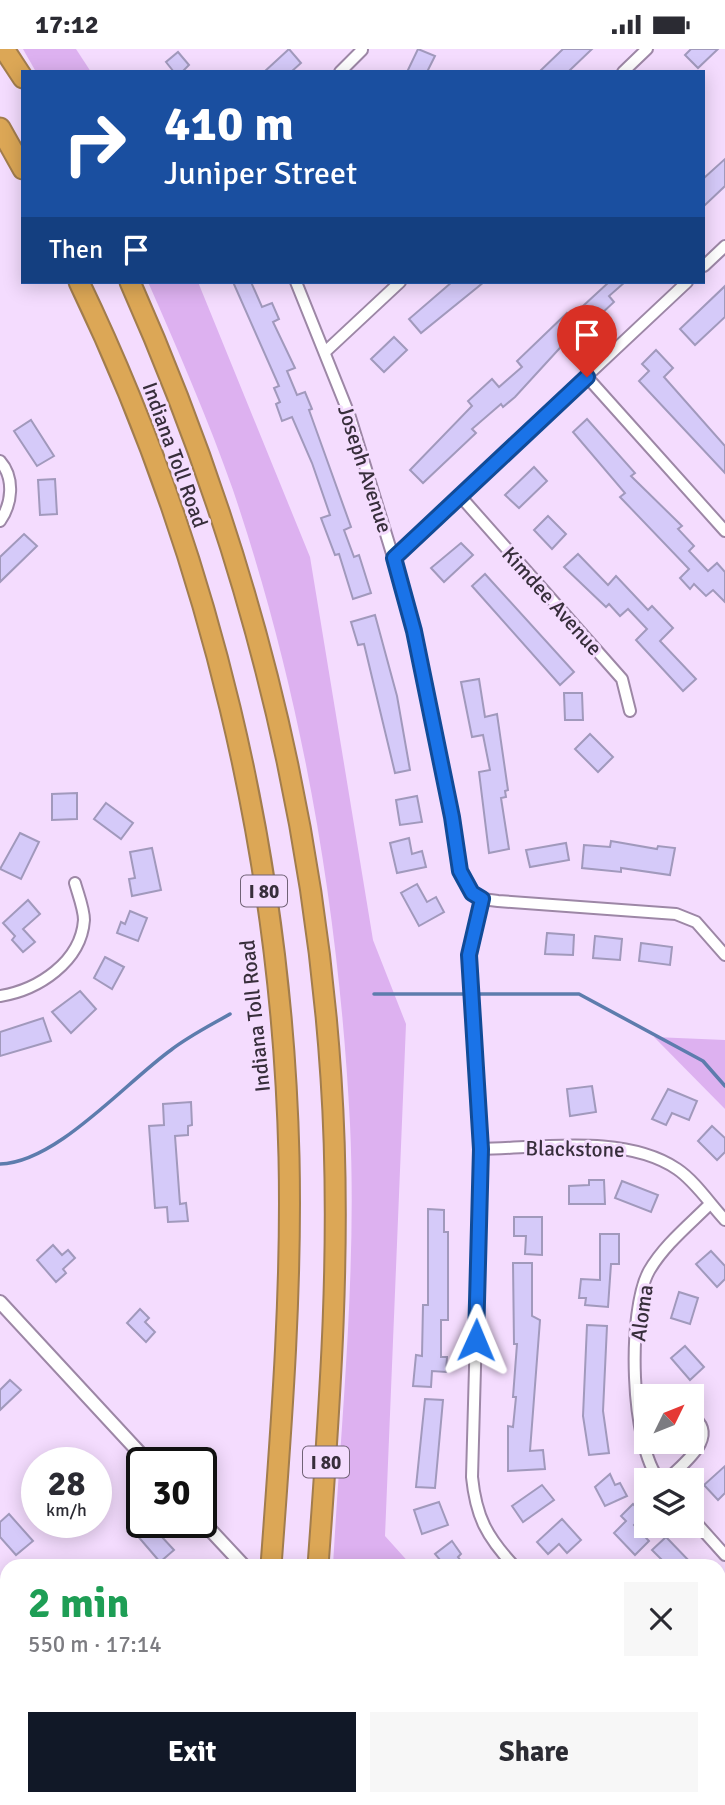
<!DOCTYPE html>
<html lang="en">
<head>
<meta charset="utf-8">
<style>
	body { margin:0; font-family:Signika,sans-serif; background:#f7f7f7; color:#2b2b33; height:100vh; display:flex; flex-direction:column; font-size:26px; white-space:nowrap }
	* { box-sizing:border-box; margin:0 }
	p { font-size:23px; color:#7c7c81 }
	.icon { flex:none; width:38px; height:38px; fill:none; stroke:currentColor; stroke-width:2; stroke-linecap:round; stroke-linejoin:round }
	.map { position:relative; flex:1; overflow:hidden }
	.details { position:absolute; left:0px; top:1510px; width:726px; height:247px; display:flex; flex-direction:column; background:#fff; border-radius:21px 21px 0 0; box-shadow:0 4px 18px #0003 }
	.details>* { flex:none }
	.hud { position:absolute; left:21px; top:21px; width:684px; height:214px; border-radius:0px; box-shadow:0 4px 18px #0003; background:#1a4fa0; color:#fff; overflow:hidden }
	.needle { width:46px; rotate:47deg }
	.tools { position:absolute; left:634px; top:1335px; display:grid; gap:14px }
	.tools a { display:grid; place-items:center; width:70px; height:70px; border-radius:0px; background:#fff; box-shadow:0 4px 18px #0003; font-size:35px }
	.speed { position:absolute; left:21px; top:1398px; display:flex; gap:14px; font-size:35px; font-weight:700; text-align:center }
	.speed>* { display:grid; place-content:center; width:91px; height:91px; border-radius:50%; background:#fff; box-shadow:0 4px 18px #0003; line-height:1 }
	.speed small { font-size:18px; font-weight:400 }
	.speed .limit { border:4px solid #111; border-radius:10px; background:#fff; color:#111 }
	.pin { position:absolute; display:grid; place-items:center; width:60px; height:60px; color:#fff; margin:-72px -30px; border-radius:50% 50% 50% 0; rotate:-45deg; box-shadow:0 0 7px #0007 }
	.pin .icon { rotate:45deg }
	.me { position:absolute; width:77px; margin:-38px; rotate:1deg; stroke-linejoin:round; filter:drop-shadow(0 0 5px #0008) }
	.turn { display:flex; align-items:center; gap:24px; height:147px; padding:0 28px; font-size:32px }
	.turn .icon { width:91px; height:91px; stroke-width:2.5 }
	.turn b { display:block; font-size:49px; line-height:60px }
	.then { display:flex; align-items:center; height:66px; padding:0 28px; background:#0003; gap:14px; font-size:26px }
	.round { display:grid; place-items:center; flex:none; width:74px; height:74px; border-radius:0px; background:#f7f7f7 }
	.head { display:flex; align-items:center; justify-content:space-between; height:119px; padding:0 28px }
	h1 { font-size:42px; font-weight:800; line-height:52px; color:#1e9e55 }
	.primary-button { display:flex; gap:14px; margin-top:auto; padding:14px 28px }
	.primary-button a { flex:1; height:80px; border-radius:0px; background:#111827; color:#fff; font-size:28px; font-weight:800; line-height:80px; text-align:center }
	.primary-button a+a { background:#f7f7f7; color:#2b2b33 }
	.status { display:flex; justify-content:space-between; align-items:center; height:49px; padding:0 35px; background:#fff; direction:ltr }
	.status svg { height:19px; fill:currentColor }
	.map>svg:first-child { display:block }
	.green { fill:#ddb1f0 }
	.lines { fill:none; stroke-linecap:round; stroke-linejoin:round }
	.stream { stroke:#5d7cad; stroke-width:3.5 }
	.building { fill:#d5caf9; stroke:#a199bc; stroke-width:2 }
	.minor-casing { stroke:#9d87a6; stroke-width:14 }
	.tertiary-casing { stroke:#9d87a6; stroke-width:16 }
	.motorway-casing { stroke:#a27d4d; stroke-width:23 }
	.path { stroke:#a492ac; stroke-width:2.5; stroke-dasharray:5 3.5; stroke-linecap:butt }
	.minor { stroke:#fff; stroke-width:10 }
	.tertiary { stroke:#fff; stroke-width:12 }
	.motorway { stroke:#dca756; stroke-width:19 }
	.route-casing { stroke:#114b97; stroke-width:18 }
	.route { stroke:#1a73e8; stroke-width:12 }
	.labels { text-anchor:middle; stroke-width:6; stroke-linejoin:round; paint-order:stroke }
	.shield { fill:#f4dcfe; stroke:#706276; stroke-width:2 }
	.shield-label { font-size:19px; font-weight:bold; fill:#372e3b }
	.street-label { font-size:21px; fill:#372e3b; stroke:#f4dcfe }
</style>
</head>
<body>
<div class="status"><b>17:12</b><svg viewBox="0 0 49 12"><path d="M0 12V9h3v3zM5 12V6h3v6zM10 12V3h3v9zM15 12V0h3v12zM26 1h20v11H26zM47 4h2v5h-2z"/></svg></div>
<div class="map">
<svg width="725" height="1756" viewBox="0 0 725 1756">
	<rect width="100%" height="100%" fill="#f4dcfe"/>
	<!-- green -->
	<g class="green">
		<path d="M23 0H76L91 23H36Z"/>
		<path d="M148 233H198L310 508 373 891 406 975 385 1487 412 1517H333C341 1371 357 1222 350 1075 339 860 302 645 233 441 208 370 178 301 148 233Z"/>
		<path d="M654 988 725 991V1060Z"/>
		<path d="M317 1750H446L452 1756H316Z"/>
		<path d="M477 1750H621L627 1756H482Z"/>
	</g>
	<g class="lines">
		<!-- stream -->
		<g class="stream">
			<path d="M374 945H579L703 1012 725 1037"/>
			<path d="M0 1115C56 1114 125 1034 171 1001 189 987 211 976 230 965"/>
		</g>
	</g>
	<!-- building -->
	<g class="building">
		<path d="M289 0 301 14 291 23H264Z"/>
		<path d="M418 0 435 7 427 23H407Z"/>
		<path d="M563 0H592L568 23H539Z"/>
		<path d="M691 0H718L698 19 685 6Z"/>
		<path d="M178 3 189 16 182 23H174L166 13Z"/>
		<path d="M725 110V137L704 157V129Z"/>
		<path d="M233 233H251L262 258 272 254 279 270 273 273 295 319 287 322 297 346 305 343 312 360 309 361 351 478 344 481 354 508 359 506 371 544 353 550 339 505 335 506 321 469 330 466 312 414 292 368 282 372 276 355 280 353 274 339 279 337Z"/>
		<path d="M452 233H484L421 284 409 270Z"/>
		<path d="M609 233H625L609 247 614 253 572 292 569 289 515 348 503 358 501 355 472 380 476 384 423 434 410 421 472 357 468 352 492 330 499 338 522 318 517 312 567 264 571 268Z"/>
		<path d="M725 237V268L695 296 680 280Z"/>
		<path d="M394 288 407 301 384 323 371 310Z"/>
		<path d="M656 301 673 319 664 328 725 397V424L639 332 649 322 642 315Z"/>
		<path d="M587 370 635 424 631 427 682 477 678 480 694 497 689 502 708 522 717 514 725 523V553L713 541 706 547 694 535 690 540 680 529 689 520 620 448 625 444 573 383Z"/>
		<path d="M31 371 54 407 37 417 14 382Z"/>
		<path d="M534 418 547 432 519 459 505 446Z"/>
		<path d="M55 430 57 465 40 466 38 431Z"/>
		<path d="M548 467 566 485 552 500 534 481Z"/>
		<path d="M24 485 37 497 0 533V508Z"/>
		<path d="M461 494 473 506 444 533 431 519Z"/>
		<path d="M578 505 608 536 616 527 648 561 652 557 673 579 660 592 696 630 683 642 636 591 647 580 628 560 620 567 609 555 606 558 564 518Z"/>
		<path d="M485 525 574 623 560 636 472 537Z"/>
		<path d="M375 566 397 647 410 721 395 724 364 595 358 596 351 573Z"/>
		<path d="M479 630 485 668 497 665 508 741 505 742 506 748 501 749 509 800 489 804 479 723 490 721 483 686 472 688 461 633Z"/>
		<path d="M564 644H582L583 671H565Z"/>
		<path d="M590 685 613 708 598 723 575 700Z"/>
		<path d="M77 744V770L52 771V745Z"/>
		<path d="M417 747 422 773 400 776 396 751Z"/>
		<path d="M106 754 133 774 121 790 94 770Z"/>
		<path d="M20 784 39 793 21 830 0 820Z"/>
		<path d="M409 789 412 805 422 802 426 818 397 824 390 794Z"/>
		<path d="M611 792 657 800 658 797 675 799 670 826 621 819V823L582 819 584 796 610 798Z"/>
		<path d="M566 794 569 811 530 818 526 801Z"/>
		<path d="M152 799 161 841 132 847 129 830 135 829 130 803Z"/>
		<path d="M417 835 427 853 436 848 444 863 419 877 401 844Z"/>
		<path d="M28 851 40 865 23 880 35 893 23 903 12 891 15 887 3 874Z"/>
		<path d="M130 862 147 869 138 892 117 884 121 873 125 875Z"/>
		<path d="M547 884 574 886 573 906 545 905Z"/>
		<path d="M595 887 622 890 620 911 593 909Z"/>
		<path d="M641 894 672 898 670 916 639 912Z"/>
		<path d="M105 908 124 918 112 940 94 929Z"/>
		<path d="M80 942 96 960 71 984 52 963Z"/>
		<path d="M43 969 51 992 0 1007V983Z"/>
		<path d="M592 1037 596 1063 570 1067 567 1040Z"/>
		<path d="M668 1040 697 1052 689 1071 672 1064 666 1076 652 1070Z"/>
		<path d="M191 1053 192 1076 188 1077V1086L175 1087 180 1155 186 1154 188 1172 168 1173 167 1158 155 1159 149 1077 164 1076 163 1055Z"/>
		<path d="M712 1077 725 1089V1103L717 1111 698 1092Z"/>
		<path d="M589 1131H604L605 1155H569V1137L589 1136Z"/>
		<path d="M622 1132 658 1146 651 1163 615 1149Z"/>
		<path d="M428 1160 444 1161V1183H448V1271H441V1308H447L446 1323 432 1322 431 1338 413 1337 416 1306 422 1307 423 1256H428Z"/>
		<path d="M514 1168H542V1206L525 1205 526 1187H514Z"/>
		<path d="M600 1185H619V1215H611L608 1258 585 1256 586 1249H579L581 1230 600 1231Z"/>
		<path d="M53 1196 62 1206 68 1201 75 1209 63 1220 66 1224 56 1233 37 1211Z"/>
		<path d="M711 1202 725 1217V1230L717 1238 696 1215Z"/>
		<path d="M513 1214H532V1267L540 1271 530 1402 543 1401 545 1420 508 1422V1377L513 1378 516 1348H513L517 1295H514Z"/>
		<path d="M679 1243 698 1249 690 1275 671 1269Z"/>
		<path d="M140 1260 149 1269 145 1273 155 1283 146 1293 127 1274Z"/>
		<path d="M587 1276 607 1277 603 1362 609 1404 589 1406 583 1367Z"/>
		<path d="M685 1297 704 1318 690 1331 671 1309Z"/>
		<path d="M10 1331 21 1341 0 1361V1341Z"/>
		<path d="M425 1350 443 1351 435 1439 416 1438Z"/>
		<path d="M725 1417V1444L718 1451 704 1436Z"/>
		<path d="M610 1425 615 1436 620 1434 627 1447 605 1457 595 1438Z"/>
		<path d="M542 1436 554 1451 523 1473 512 1457Z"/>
		<path d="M439 1453 448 1476 422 1485 414 1461Z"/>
		<path d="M633 1455 644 1466 634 1476 649 1492 635 1506 614 1484 626 1472 621 1467Z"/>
		<path d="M9 1465 33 1492 16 1506 0 1488V1473Z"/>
		<path d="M562 1470 581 1491 567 1504 559 1495 548 1505 537 1493Z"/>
		<path d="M149 1474 174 1501 160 1513 136 1485Z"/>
		<path d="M666 1488 694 1517H668L652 1501Z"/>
		<path d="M452 1492 461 1505 458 1508 465 1517H445L435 1505Z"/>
	</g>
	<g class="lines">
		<defs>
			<g id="minor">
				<path d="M340 23 362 1"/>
				<path d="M623 23 647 0"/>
				<path d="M704 217 725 197"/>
				<path d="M296 233 349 365 398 524 414 582 452 768 460 822 472 844 482 850 498 852 676 865 696 873 725 906"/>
				<path d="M325 303 400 233"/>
				<path d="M587 328 725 482"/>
				<path d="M0 412C15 429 12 455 0 472"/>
				<path d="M461 448 622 630 630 662"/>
				<path d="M394 508 687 233"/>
				<path d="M482 850 469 906 481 1100 472 1428C476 1468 487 1488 514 1517"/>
				<path d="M0 947C38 941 81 913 84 871 84 860 78 845 75 834"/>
				<path d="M481 1100C542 1099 625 1085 677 1120 695 1132 710 1155 725 1171"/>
				<path d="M660 1432C630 1396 627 1262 649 1222 664 1196 689 1176 710 1155"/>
				<path d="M666 1432C683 1414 722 1388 691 1366"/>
				<path d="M691 1468 725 1506"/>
				<path d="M719 1592 725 1586"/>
			</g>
			<g id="tertiary">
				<path d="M0 1253 149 1414"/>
				<path d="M201 1471 244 1517"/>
				<path d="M461 1750 467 1756"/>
			</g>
			<g id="motorway">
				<path d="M4 0 23 29"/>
				<path d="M0 79 23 120"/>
				<path d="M79 233C209 503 282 808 289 1108 292 1245 281 1381 271 1517"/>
				<path d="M130 233C242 485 313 753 331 1029 342 1192 330 1354 318 1517"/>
				<path d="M252 1756V1750"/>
				<path d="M298 1756 299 1750"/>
			</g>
		</defs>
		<!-- minor casing -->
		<use href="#minor" class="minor-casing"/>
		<!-- tertiary casing -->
		<use href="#tertiary" class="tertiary-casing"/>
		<!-- motorway casing -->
		<use href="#motorway" class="motorway-casing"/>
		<!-- path -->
		<g class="path">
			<path d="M0 1650 7 1652"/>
			<path d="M314 1752 325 1756"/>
		</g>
		<!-- minor -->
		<use href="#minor" class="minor"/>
		<!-- tertiary -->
		<use href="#tertiary" class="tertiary"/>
		<!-- motorway -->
		<use href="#motorway" class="motorway"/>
	</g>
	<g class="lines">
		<defs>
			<path id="route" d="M476 1291 481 1100 469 906 482 850 472 844 460 822 452 768 414 582 394 509 587 328"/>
		</defs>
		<!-- route casing -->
		<use href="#route" class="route-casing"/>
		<!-- route -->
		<use href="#route" class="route"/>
	</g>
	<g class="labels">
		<!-- shield labels -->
		<g class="shield">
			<rect x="241" y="826.5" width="46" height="31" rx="5"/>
			<rect x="303" y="1397.5" width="46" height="31" rx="5"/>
		</g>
		<g class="shield-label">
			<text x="264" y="849">I 80</text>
			<text x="326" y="1420">I 80</text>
		</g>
		<!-- street labels -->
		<g class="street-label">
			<text transform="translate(175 406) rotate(70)" y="7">Indiana Toll Road</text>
			<text transform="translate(365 420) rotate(72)" y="7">Joseph Avenue</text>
			<text transform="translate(552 552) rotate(48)" y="7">Kimdee Avenue</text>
			<text transform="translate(255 967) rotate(-96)" y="7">Indiana Toll Road</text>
			<text transform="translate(575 1100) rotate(1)" y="7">Blackstone</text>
			<text transform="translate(642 1264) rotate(-82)" y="7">Aloma</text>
		</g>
	</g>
</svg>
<div class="tools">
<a><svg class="needle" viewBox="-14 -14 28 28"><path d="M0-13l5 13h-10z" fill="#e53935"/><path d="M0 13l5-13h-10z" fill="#7c7c81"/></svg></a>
<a><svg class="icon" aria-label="layers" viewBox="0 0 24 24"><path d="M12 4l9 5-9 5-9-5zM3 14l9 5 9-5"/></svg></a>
</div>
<div class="speed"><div>28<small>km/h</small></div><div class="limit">30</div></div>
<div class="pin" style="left:587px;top:328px;background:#d93025"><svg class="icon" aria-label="arrive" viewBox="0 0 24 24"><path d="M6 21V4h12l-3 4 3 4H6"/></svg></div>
<svg class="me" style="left:476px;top:1291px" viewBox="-20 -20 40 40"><path d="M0-17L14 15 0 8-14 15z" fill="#1a73e8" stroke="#fff" stroke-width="4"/></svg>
<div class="hud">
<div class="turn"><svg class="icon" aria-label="right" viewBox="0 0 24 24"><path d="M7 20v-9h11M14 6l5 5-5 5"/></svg><div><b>410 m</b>Juniper Street</div></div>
<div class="then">Then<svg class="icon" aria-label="arrive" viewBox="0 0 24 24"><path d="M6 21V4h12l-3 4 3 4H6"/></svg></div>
</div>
<section class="details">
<div class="head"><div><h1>2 min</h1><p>550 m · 17:14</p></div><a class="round"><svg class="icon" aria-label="close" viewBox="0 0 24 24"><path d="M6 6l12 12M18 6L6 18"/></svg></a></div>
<div class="primary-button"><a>Exit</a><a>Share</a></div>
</section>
</div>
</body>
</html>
